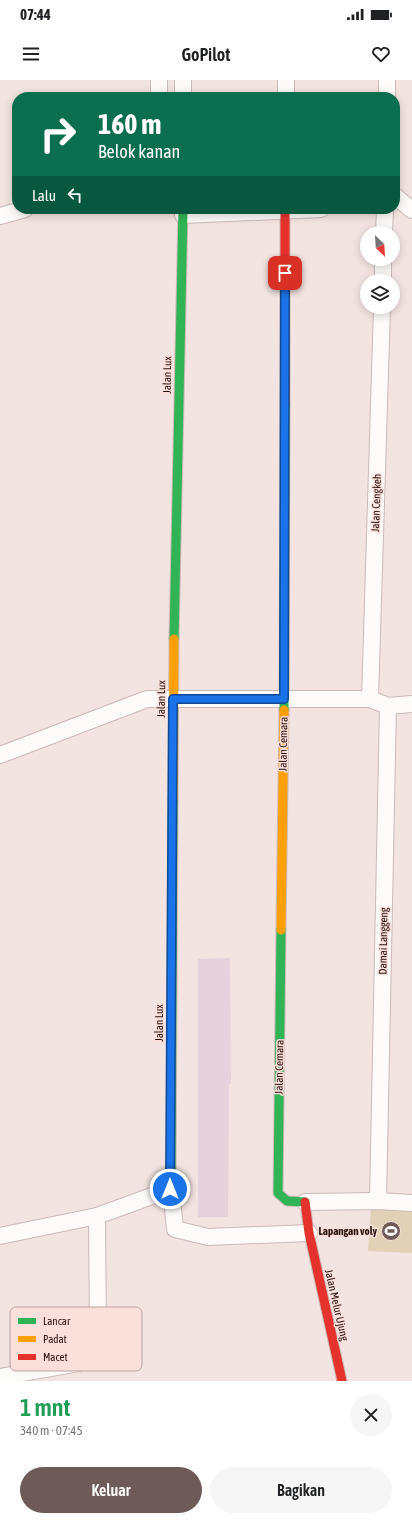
<!DOCTYPE html>
<html lang="id">
<head>
<meta charset="utf-8">
<style>
	body { margin:0; font-family:"Asap Condensed",sans-serif; background:#f6f6f6; color:#202124; height:100vh; display:flex; flex-direction:column; font-size:15px; white-space:nowrap }
	* { box-sizing:border-box; margin:0 }
	p { font-size:13px; color:#757577 }
	.icon { flex:none; width:22px; height:22px; fill:none; stroke:currentColor; stroke-width:2; stroke-linecap:round; stroke-linejoin:round }
	.map { position:relative; height:1301px; overflow:hidden }
	.sheet { display:flex; flex-direction:column; background:#fff; flex:1 }
	.sheet>* { flex:none }
	.guide { position:absolute; left:12px; top:12px; width:388px; height:122px; border-radius:16px; box-shadow:0 2px 10px #0003; background:#0b6e4f; color:#fff; overflow:hidden }
	.needle { width:26px; rotate:155deg }
	.fabs { position:absolute; left:360px; top:146px; display:grid; gap:8px }
	.fabs a { display:grid; place-items:center; width:40px; height:40px; border-radius:50%; background:#fff; box-shadow:0 2px 10px #0003; font-size:20px }
	.pin { position:absolute; display:grid; place-items:center; width:34px; height:34px; color:#fff; margin:-17px; border-radius:8px; box-shadow:0 2px 6px #0006 }
	.me { position:absolute; width:44px; margin:-22px; rotate:0deg; stroke-linejoin:round; filter:drop-shadow(0 0 3px #0008) }
	.turn { display:flex; align-items:center; gap:14px; height:84px; padding:0 20px; font-size:18px }
	.turn .icon { width:52px; height:52px; stroke-width:2.5 }
	.turn b { display:block; font-size:28px; line-height:34px }
	.then { display:flex; align-items:center; height:38px; padding:0 20px; background:#0003; gap:8px; font-size:15px }
	.round { display:grid; place-items:center; flex:none; width:42px; height:42px; border-radius:21px; background:#f6f6f6 }
	.head { display:flex; align-items:center; justify-content:space-between; height:68px; padding:0 20px }
	h1 { font-size:24px; font-weight:600; line-height:30px; color:#1e9e55 }
	.cta { display:flex; gap:8px; margin-top:auto; padding:8px 20px }
	.cta a { flex:1; height:46px; border-radius:24px; background:#6e5a57; color:#fff; font-size:16px; font-weight:600; line-height:46px; text-align:center }
	.cta a+a { background:#f6f6f6; color:#202124 }
	.status { display:flex; justify-content:space-between; align-items:center; height:28px; padding:0 20px; background:#fff; direction:ltr }
	.status svg { height:11px; fill:currentColor }
	header { display:flex; justify-content:space-between; align-items:center; height:52px; padding:0 20px; background:#fff; font-size:18px; font-weight:600 }
	.map>svg:first-child { display:block }
	.green { fill:#e1d1b6 }
	.building { fill:#e5d2dc }
	.lines { fill:none; stroke-linecap:round; stroke-linejoin:round }
	.street-casing { stroke:#cbb9b6; stroke-width:18 }
	.fast-casing { stroke:#cbb9b6; stroke-width:11 }
	.slow-casing { stroke:#cbb9b6; stroke-width:11 }
	.jam-casing { stroke:#cbb9b6; stroke-width:11 }
	.street { stroke:#fdfbfa; stroke-width:16 }
	.fast { stroke:#30b455; stroke-width:9 }
	.slow { stroke:#ff9f0a; stroke-width:9 }
	.jam { stroke:#e5322d; stroke-width:9 }
	.route-casing { stroke:#114b97; stroke-width:10 }
	.route { stroke:#1a73e8; stroke-width:7 }
	.labels { text-anchor:middle; stroke-width:3; stroke-linejoin:round; paint-order:stroke }
	.street-label { font-size:11px; fill:#26100d; stroke:#fadfda }
	.poi-label { font-size:11px; font-weight:bold; fill:#26100d; stroke:#fadfda; text-anchor:end }
	.key { fill:#fadfda; stroke:#baa19c; stroke-width:1 }
	.key-label { font-size:11px; fill:#26100d }
</style>
</head>
<body>
<div class="status"><b>07:44</b><svg viewBox="0 0 49 12"><path d="M0 12V9h3v3zM5 12V6h3v6zM10 12V3h3v9zM15 12V0h3v12zM26 1h20v11H26zM47 4h2v5h-2z"/></svg></div>
<header><svg class="icon" aria-label="menu" viewBox="0 0 24 24"><path d="M4 6h16M4 12h16M4 18h16"/></svg>GoPilot<svg class="icon" aria-label="heart" viewBox="0 0 24 24"><path d="M12 20l-8-8c-3-5 5-10 8-4 3-6 11-1 8 4z"/></svg></header>
<div class="map">
<svg width="412" height="1301" viewBox="0 0 412 1301">
	<rect width="100%" height="100%" fill="#f3e4e1"/>
	<!-- green -->
	<path class="green" d="M371 1128 412 1130V1173L368 1171Z"/>
	<!-- building -->
	<path class="building" d="M230 878 231 1004H229L228 1137H198V879Z"/>
	<g class="lines">
		<defs>
			<g id="street">
				<path d="M159 17V0"/>
				<path d="M183 17V0"/>
				<path d="M286 17V0"/>
				<path d="M387 17V0"/>
				<path d="M395 116 412 130"/>
				<path d="M183 135 321 129"/>
				<path d="M0 136 25 129"/>
				<path d="M384 153 385 129"/>
				<path d="M383 201V179"/>
				<path d="M370 619 382 227"/>
				<path d="M0 675 147 619H370L388 626"/>
				<path d="M378 1121 388 626 412 624"/>
				<path d="M305 1122 378 1121 412 1123"/>
				<path d="M0 1156 97 1136 171 1109 175 1149 208 1157 309 1153"/>
				<path d="M0 1297 79 1283 91 1274 98 1258 97 1136"/>
			</g>
			<g id="fast">
				<path d="M174 559 183 129"/>
				<path d="M284 630 285 324"/>
				<path d="M281 850 278 1113 287 1121 305 1122"/>
				<path d="M171 1109 173 720"/>
			</g>
			<g id="slow">
				<path d="M173 720 174 559"/>
				<path d="M281 850 284 630"/>
			</g>
			<g id="jam">
				<path d="M285 324V129"/>
				<path d="M305 1122 309 1153 342 1301"/>
			</g>
		</defs>
		<!-- street casing -->
		<use href="#street" class="street-casing"/>
		<!-- fast casing -->
		<use href="#fast" class="fast-casing"/>
		<!-- slow casing -->
		<use href="#slow" class="slow-casing"/>
		<!-- jam casing -->
		<use href="#jam" class="jam-casing"/>
		<!-- street -->
		<use href="#street" class="street"/>
		<!-- fast -->
		<use href="#fast" class="fast"/>
		<!-- slow -->
		<use href="#slow" class="slow"/>
		<!-- jam -->
		<use href="#jam" class="jam"/>
	</g>
	<g class="lines">
		<defs>
			<path id="route" d="M170 1109 173 619H284L285 193"/>
		</defs>
		<!-- route casing -->
		<use href="#route" class="route-casing"/>
		<!-- route -->
		<use href="#route" class="route"/>
	</g>
	<!-- icons -->
	<defs>
		<symbol id="stadium-disc" viewBox="-11 -11 22 22"><circle r="9.5" fill="#6e5a57" stroke="#fadfda"/><path d="M0-5a6.5 5 0 1 0 0 10a6.5 5 0 1 0 0-10ZM-3.5-1.8h7v3.6h-7Z" fill="#fff"/></symbol>
	</defs>
	<g fill-rule="evenodd">
		<use href="#stadium-disc" x="380" y="1140" width="22" height="22"/>
	</g>
	<g class="labels">
		<!-- street labels -->
		<g class="street-label">
			<text transform="translate(167 295) rotate(-89)" y="4">Jalan Lux</text>
			<text transform="translate(376 423) rotate(-88)" y="4">Jalan Cengkeh</text>
			<text transform="translate(161 619) rotate(-89)" y="4">Jalan Lux</text>
			<text transform="translate(283 664) rotate(-89)" y="4">Jalan Cemara</text>
			<text transform="translate(383 861) rotate(-89)" y="4">Damai Langgeng</text>
			<text transform="translate(159 943) rotate(-90)" y="4">Jalan Lux</text>
			<text transform="translate(279 987) rotate(-89)" y="4">Jalan Cemara</text>
			<text transform="translate(337 1225) rotate(77)" y="4">Jalan Melur Ujung</text>
		</g>
		<!-- poi labels -->
		<g class="poi-label">
			<text x="377" y="1155">Lapangan voly</text>
		</g>
	</g>
	<!-- legend -->
	<rect x="10" y="1227" width="132" height="64" rx="6" class="key"/>
	<rect x="18" y="1238" width="18" height="6" fill="#30b455"/>
	<rect x="18" y="1256" width="18" height="6" fill="#ff9f0a"/>
	<rect x="18" y="1274" width="18" height="6" fill="#e5322d"/>
	<g class="key-label">
		<text x="43" y="1245">Lancar</text>
		<text x="43" y="1263">Padat</text>
		<text x="43" y="1281">Macet</text>
	</g>
</svg>
<div class="fabs">
<a><svg class="needle" viewBox="-14 -14 28 28"><path d="M0-13l5 13h-10z" fill="#e53935"/><path d="M0 13l5-13h-10z" fill="#757577"/></svg></a>
<a><svg class="icon" aria-label="layers" viewBox="0 0 24 24"><path d="M12 4l9 5-9 5-9-5zM3 14l9 5 9-5"/></svg></a>
</div>
<div class="pin" style="left:285px;top:193px;background:#d93025"><svg class="icon" aria-label="arrive" viewBox="0 0 24 24"><path d="M6 21V4h12l-3 4 3 4H6"/></svg></div>
<svg class="me" style="left:170px;top:1109px" viewBox="-20 -20 40 40"><circle r="17" fill="#1a73e8" stroke="#fff" stroke-width="3"/><path d="M0-11L8 9 0 5-8 9z" fill="#fff"/></svg>
<div class="guide">
<div class="turn"><svg class="icon" aria-label="right" viewBox="0 0 24 24"><path d="M7 20v-9h11M14 6l5 5-5 5"/></svg><div><b>160 m</b>Belok kanan</div></div>
<div class="then">Lalu<svg class="icon" aria-label="left" viewBox="0 0 24 24"><path d="M17 20v-9H6M10 6l-5 5 5 5"/></svg></div>
</div>
</div>
<section class="sheet">
<div class="head"><div><h1>1 mnt</h1><p>340 m · 07:45</p></div><a class="round"><svg class="icon" aria-label="close" viewBox="0 0 24 24"><path d="M6 6l12 12M18 6L6 18"/></svg></a></div>
<div class="cta"><a>Keluar</a><a>Bagikan</a></div>
</section>
</body>
</html>
